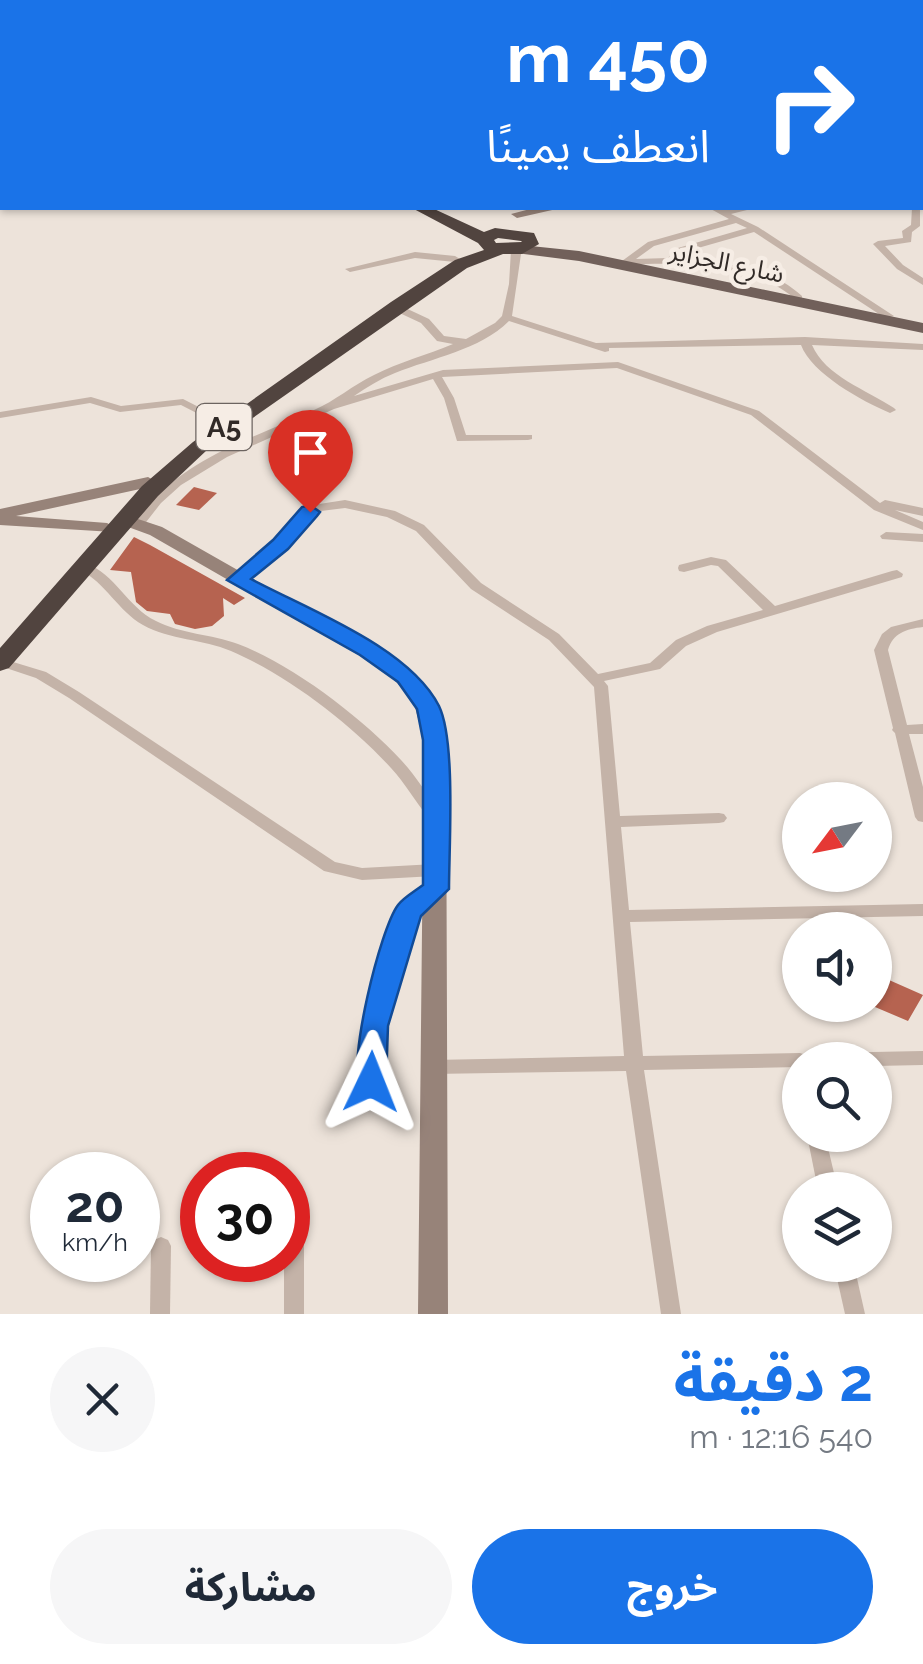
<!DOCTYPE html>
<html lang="ar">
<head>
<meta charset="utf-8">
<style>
	body { margin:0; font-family:Raleway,"Noto Sans Arabic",sans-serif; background:#f6f6f7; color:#1f2937; direction:rtl; height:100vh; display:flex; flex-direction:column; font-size:38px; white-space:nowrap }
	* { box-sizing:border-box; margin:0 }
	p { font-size:32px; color:#747a83 }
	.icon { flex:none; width:55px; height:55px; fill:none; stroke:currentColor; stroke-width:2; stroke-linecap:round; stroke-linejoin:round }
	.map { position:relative; height:1314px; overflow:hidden; direction:ltr }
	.panel { display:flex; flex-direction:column; background:#fff; flex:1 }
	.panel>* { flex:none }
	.hud { position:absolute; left:0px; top:0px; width:925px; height:210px; box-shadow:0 2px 8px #0004; direction:rtl; background:#1a73e8; color:#fff; overflow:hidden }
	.needle { width:65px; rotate:238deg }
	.buttons { position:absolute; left:782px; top:782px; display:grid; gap:20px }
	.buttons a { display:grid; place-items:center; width:110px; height:110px; border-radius:50%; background:#fff; box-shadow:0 2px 8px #0004; font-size:50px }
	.speed { position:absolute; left:30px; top:1152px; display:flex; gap:20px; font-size:50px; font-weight:700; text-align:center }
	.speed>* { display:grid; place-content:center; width:130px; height:130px; border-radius:50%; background:#fff; box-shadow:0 2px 8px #0004; line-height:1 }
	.speed small { font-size:25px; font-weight:400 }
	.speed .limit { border:15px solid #d22; background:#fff; color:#111 }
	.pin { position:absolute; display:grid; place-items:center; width:85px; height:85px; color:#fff; margin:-102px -42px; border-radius:50% 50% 50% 0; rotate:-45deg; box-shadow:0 0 10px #0007 }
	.pin .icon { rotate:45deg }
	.me { position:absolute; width:110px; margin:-55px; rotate:2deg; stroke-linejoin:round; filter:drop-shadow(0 0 8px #0008) }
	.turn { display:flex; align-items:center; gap:35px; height:210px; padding:0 50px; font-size:45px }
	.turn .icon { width:130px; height:130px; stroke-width:2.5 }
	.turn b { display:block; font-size:70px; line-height:85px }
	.round { display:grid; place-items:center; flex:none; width:105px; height:105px; border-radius:52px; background:#f6f6f7 }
	.headline { display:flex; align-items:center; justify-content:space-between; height:170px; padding:0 50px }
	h1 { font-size:60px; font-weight:700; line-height:75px; color:#1a73e8 }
	.primary-button { display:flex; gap:20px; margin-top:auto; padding:20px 50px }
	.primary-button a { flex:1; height:115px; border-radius:60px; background:#1a73e8; color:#fff; font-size:40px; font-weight:700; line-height:115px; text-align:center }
	.primary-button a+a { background:#f6f6f7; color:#1f2937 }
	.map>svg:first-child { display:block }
	.building { fill:#b66350 }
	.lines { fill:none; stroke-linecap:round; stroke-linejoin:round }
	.street { fill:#c4b3a8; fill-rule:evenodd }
	.secondary { fill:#978379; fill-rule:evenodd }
	.primary { fill:#71605a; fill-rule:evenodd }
	.highway { fill:#51443f; fill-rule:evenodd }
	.route { fill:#1a73e8; stroke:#114b97; stroke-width:2.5 }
	.labels { text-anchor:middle; stroke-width:9; stroke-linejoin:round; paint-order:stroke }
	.far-street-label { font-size:25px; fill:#312a27; stroke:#f6ede5 }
	.shield { fill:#f6ede5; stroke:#6c6460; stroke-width:2.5 }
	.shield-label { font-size:28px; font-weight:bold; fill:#312a27 }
</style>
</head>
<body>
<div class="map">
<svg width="923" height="1314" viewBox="0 0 923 1314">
	<rect width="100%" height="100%" fill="#ede3da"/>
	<!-- building -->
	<g class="building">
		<path d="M194 487 217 493 199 510 176 505Z"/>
		<path d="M134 537 150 545 245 598 234 605 223 598 224 616 212 626 195 629 175 624 170 614 147 611 136 602 131 572 110 570Z"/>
		<path d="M875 961 886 966 880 976 923 995 908 1021 875 1007Z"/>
	</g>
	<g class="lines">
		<!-- street -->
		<g class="street">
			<path d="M50 0H56L55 2H49Z"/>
			<path d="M363 0H412L416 2H378Z"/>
			<rect x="922" y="14" width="1" height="4"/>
			<rect x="922" y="33" width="1" height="4"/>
			<rect x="922" y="57" width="1" height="4"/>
			<rect x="0" y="67" width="2" height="6"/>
			<rect x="0" y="100" width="2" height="5"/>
			<rect x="0" y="132" width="2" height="4"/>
			<rect x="0" y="159" width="2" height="5"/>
			<rect x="922" y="194" width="1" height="6"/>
			<path d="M709 208H719L724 210 748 208 747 210 731 214 758 227 894 316 885 318 754 232 684 252 678 259C720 262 770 266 802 296V300H796C757 264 679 261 630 265L622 261 648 242 729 219ZM736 223 747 228 678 248 668 258 636 259 654 246Z"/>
			<path d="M912 208H920V226L912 232 911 242 885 246 903 265 923 278V285L897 269 873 244 878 241 903 238 902 231 911 225Z"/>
			<path d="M516 247 519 248 521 254 512 316 596 343 805 337 923 344V350L812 345C825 376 867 390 894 408L896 410 890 413C862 401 812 374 801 345L609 348V351L605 352 509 321C480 350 432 358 395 373 380 379 367 387 354 396L443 370 618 362 759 411 880 503 885 500 923 508V516L895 510 923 522V530L874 510 751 415 617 368 442 377 454 398 466 435H532V439L528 440 457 441 444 398 433 379 334 409 227 457 181 485 161 503 143 526H135L133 523C182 458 243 443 314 410 335 401 353 385 374 375 399 362 427 355 453 344L437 341 421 323 391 309V305H399L429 319 444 336 466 339 495 323 502 316 509 284 511 250Z"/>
			<path d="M415 252 455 256 460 259 455 262 415 258 350 272 345 269Z"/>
			<path d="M91 397 121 406 183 399 228 422 226 424H218L181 405 120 412 90 403 0 418V412Z"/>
			<path d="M345 500 395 511 424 525 481 583 559 634 598 674 650 663 676 640 707 626 763 610 718 566 711 565 684 572 679 571 678 568 679 565 711 557 726 560 775 606 892 571 897 570 903 574 902 577 717 632 686 646 660 669 604 681 608 686 620 816 719 813 724 814 727 818 724 822 719 823 621 827 629 910 923 904V916L630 922 643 1056 800 1053 806 1055 809 1060H800V1067L644 1070 681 1314H661L626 1071 432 1074 426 1072 423 1067 426 1062 432 1060 624 1056 594 687 549 640 471 589 416 531 387 517 345 508 321 511 242 583H232L231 580 232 577 313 505Z"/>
			<path d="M886 532 923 534V542L882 539 880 536Z"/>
			<path d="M85 563C116 574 127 607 156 621 181 634 211 634 238 644 293 665 361 717 401 760 415 775 426 793 438 809L441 813 438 817H428C415 801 405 783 391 768 350 723 287 675 231 651 203 639 170 640 143 625 118 611 106 583 80 570L79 567Z"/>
			<path d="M923 619V627C906 629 893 633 888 650L907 725 923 724V734H909L923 787V822L918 821 915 817 895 733 892 730 893 728 874 650 882 634 891 627Z"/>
			<path d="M0 658 46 672 79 692 335 862 362 868 435 864 441 866 443 870 441 874 435 876 362 880 324 871 69 698 36 678 0 666Z"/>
			<path d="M435 884 441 886 443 890 416 913 383 1026 380 1082 378 1087 371 1089 364 1087 362 1082 365 1026 401 910 429 886Z"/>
			<path d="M923 1051V1065L875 1066V1060H814L817 1055 823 1053Z"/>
			<path d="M807 1135H825L838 1190H818Z"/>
			<path d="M294 1235 301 1238 304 1244V1314H284V1260H288V1237Z"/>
			<path d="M161 1237 168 1240 171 1246 170 1314H150L151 1246 154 1240Z"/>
			<path d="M834 1265H854L865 1314H845Z"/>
		</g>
		<!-- secondary -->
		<g class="secondary">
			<rect x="0" y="75" width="2" height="6"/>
			<rect x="922" y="125" width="1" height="6"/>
			<path d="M534 208H561L517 218 511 214Z"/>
			<path d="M148 477 157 482 154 486 16 516 107 523 116 528 113 532 0 525V509Z"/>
			<path d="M126 515 162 527 399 662 433 698 446 740 448 1314H418L424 740 413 700 385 670 150 535 120 524 117 520 120 516Z"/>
		</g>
		<!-- primary -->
		<path class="primary" d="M521 245 579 251 923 323V333L579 261 516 253 513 250Z"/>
		<!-- highway -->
		<g class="highway">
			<path d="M0 30 2 31V39L0 38Z"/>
			<path d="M412 208H432L484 232 495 228 534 233 539 244 522 254H503L467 268 207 450 158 496 9 668 0 671V648L142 486 193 442 391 302 455 260 484 250 478 243ZM498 238 521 241 522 242 496 243 494 240Z"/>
		</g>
	</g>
	<!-- route -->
	<path class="route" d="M310 505 320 512 317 516 288 549 251 579C309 610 409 647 439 706 456 741 449 847 449 889L421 916 388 1026 386 1082 382 1090 371 1094 360 1090C347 1064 380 929 398 905 403 898 415 891 423 885V740L417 709 398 682 360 655 227 580 273 540 302 507Z"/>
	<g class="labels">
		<!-- far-street labels -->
		<g class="far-street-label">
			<text transform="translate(727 262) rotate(12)" y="9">شارع الجزاير</text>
		</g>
		<!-- shield labels -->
		<rect class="shield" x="196.5" y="404" width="55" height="46" rx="8"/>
		<g class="shield-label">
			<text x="224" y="437">A5</text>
		</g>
	</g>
</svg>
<div class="buttons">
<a><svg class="needle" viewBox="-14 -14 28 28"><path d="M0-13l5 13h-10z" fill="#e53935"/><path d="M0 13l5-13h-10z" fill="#747a83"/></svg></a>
<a><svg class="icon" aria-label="sound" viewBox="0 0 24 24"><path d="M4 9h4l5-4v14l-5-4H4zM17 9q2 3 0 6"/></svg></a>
<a><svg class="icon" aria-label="search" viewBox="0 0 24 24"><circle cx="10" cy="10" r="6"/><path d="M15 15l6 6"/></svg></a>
<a><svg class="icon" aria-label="layers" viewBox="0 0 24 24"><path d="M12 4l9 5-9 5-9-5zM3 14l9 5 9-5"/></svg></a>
</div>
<div class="speed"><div>20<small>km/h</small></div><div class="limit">30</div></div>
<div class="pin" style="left:310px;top:512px;background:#d93025"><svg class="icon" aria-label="arrive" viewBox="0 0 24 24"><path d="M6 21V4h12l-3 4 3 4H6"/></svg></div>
<svg class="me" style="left:371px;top:1082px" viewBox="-20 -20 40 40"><path d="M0-17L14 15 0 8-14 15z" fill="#1a73e8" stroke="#fff" stroke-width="4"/></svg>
<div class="hud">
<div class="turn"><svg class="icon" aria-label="right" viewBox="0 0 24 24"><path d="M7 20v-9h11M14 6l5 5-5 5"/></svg><div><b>450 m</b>انعطف يمينًا</div></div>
</div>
</div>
<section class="panel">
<div class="headline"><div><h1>2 دقيقة</h1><p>540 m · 12:16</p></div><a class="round"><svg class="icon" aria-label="close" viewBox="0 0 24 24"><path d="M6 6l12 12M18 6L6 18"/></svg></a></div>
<div class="primary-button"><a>خروج</a><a>مشاركة</a></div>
</section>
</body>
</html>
